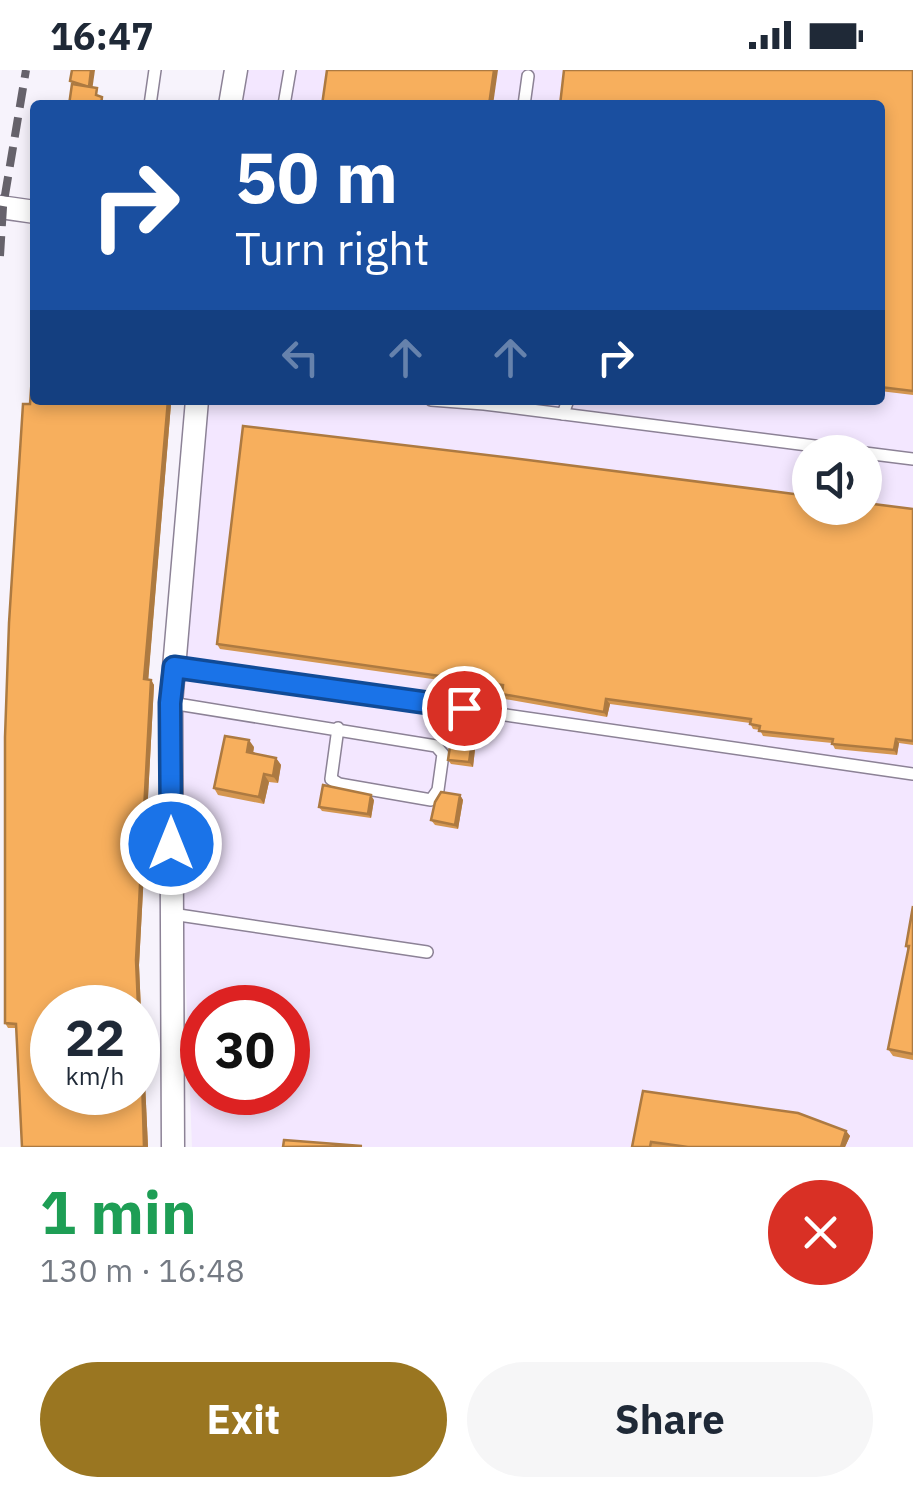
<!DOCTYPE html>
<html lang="en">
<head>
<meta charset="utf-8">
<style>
	body { margin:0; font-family:"IBM Plex Sans",sans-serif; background:#f6f6f7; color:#1f2937; height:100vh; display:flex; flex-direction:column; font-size:38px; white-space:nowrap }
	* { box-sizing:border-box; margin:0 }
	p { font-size:32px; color:#747a83 }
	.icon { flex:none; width:55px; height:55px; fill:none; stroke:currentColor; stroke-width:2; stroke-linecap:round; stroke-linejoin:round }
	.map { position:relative; height:1077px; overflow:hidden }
	.panel { display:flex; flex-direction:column; background:#fff; flex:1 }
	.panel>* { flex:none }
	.banner { position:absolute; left:30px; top:30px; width:855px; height:305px; border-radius:10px; box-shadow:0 5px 15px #0003; background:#1a4fa0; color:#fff; overflow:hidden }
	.tools { position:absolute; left:792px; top:365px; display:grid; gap:20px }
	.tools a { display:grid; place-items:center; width:90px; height:90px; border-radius:50%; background:#fff; box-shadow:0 5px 15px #0003; font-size:50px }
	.speed { position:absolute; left:30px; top:915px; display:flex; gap:20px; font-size:50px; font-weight:700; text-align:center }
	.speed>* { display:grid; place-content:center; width:130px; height:130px; border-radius:50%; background:#fff; box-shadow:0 5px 15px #0003; line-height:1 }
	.speed small { font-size:25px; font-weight:400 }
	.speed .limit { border:15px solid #d22; background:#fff; color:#111 }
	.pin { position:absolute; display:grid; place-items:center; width:85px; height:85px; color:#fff; margin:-42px; border:5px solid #fff; border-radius:50%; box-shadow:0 2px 10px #0007 }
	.me { position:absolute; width:110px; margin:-55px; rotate:0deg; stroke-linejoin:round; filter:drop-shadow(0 0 8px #0008) }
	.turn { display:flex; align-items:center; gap:35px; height:210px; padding:0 40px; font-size:45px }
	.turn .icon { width:130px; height:130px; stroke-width:2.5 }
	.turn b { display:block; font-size:70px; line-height:85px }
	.lanes { display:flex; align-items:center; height:95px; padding:0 40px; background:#0003; justify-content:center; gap:50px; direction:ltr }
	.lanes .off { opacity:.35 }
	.round { display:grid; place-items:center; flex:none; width:105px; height:105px; border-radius:52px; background:#f6f6f7 }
	.summary { display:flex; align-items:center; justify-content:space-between; height:170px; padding:0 40px }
	h1 { font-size:60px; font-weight:800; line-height:75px; color:#1e9e55 }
	.action { display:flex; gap:20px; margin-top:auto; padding:20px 40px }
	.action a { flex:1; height:115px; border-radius:60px; background:#9a7621; color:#fff; font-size:40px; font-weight:800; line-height:115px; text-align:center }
	.action a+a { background:#f6f6f7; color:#1f2937 }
	.status { display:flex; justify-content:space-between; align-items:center; height:70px; padding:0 50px; background:#fff; direction:ltr }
	.status svg { height:28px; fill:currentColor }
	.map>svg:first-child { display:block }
	.built { fill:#f3e7ff; fill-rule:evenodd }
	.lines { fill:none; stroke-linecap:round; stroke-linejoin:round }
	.service-casing { stroke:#8c8296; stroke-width:14 }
	.minor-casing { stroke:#8c8296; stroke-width:25 }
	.service { stroke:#fff; stroke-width:11 }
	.minor { stroke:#fff; stroke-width:22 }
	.rail { stroke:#66626b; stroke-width:8; stroke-dasharray:20 10; stroke-linecap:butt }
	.wall { fill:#d49650 }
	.shaded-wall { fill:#ad7a41 }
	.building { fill:#f7af5d; stroke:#ad7a41; stroke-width:2.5 }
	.route-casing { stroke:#114b97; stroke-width:25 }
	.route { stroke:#1a73e8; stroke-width:18 }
</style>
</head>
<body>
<div class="status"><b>16:47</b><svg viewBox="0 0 49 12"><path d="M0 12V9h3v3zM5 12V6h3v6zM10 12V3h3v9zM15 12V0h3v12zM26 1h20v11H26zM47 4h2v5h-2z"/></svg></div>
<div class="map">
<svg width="913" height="1077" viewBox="0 0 913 1077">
	<rect width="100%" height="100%" fill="#f7f3fc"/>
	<!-- built -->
	<path class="built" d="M247 0H913V1077H192L175 623 205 330H880V35H242ZM810 382H865V438H810ZM202 938H288V1022H202Z"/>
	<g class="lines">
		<defs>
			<g id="service">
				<path d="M150 35 155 0"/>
				<path d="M284 35 290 0"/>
				<path d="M524 35 528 6"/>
				<path d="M431 330 484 334 862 382"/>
				<path d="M563 344 568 330"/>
				<path d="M865 383 913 389"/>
				<path d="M174 597 913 704"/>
				<path d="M171 633 436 676 443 684 438 720 431 730 339 714 331 709 338 658"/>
				<path d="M172 844 427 882"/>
			</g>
			<g id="minor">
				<path d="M230 35 236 0"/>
				<path d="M0 137 35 142"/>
				<path d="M173 1077 171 633 197 330"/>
			</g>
		</defs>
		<!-- service casing -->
		<use href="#service" class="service-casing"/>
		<!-- minor casing -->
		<use href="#minor" class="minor-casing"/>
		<!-- service -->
		<use href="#service" class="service"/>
		<!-- minor -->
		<use href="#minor" class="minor"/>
		<!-- rail -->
		<path class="rail" d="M0 186 3 137 26 0"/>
	</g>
	<!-- wall -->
	<g class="wall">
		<path d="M913 0V325L880 321V35Z"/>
		<path d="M35 263V330H168L171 334 148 610H151L154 615 139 895 142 964H138V938H52V1022H138V1008L142 1007 145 1012 148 1077H22L17 958H8L5 953V667L9 553 23 334H30Z"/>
		<path d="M913 439V675L899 673 897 685 835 679 832 673 763 666 760 660 753 659 750 653 610 634 607 647 505 629 502 624 503 619 220 579 217 574Z"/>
		<path d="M473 666 476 670 473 697 451 694 448 690Z"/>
		<path d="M254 677 253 683 276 688 281 695 278 713 269 712 264 734 218 725 214 718Z"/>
		<path d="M460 725 463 730 458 759 435 755 431 750Z"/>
		<path d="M374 730 371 748 322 741 319 737Z"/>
		<path d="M913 836V990L893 986 888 979 908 880 906 876Z"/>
		<path d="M643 1021 846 1061 850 1066 845 1077H632Z"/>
	</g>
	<!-- shaded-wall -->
	<g class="shaded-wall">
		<path d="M91 0H95L92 21 89 17Z"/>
		<path d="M494 0H498L493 35H489Z"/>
		<path d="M168 330 171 334 148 613 144 609Z"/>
		<path d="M151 610 154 615 139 895 142 964 139 959 136 890Z"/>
		<path d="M606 629 610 634 607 647 604 642Z"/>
		<path d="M473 666 476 670 473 697 469 692Z"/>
		<path d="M896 669 899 673 897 685 894 680Z"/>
		<path d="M249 670 254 677 252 689 247 682Z"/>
		<path d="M276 688 281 695 278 713 273 706Z"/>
		<path d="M264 704 269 712 264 734 259 727Z"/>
		<path d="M371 725 374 730 371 748 368 744Z"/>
		<path d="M460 725 463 730 458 759 455 755Z"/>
		<path d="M142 1007 145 1012 148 1077H144Z"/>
		<path d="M846 1061 850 1066 845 1077H841Z"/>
	</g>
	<!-- building -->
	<g class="building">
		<path d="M72 0H91L89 17 70 11Z"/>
		<path d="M327 0H494L489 35H322Z"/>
		<path d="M564 0H913V321L880 317V35H560Z"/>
		<path d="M72 14 97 18 96 25 102 27 101 35H69Z"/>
		<path d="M295 32 321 35H294Z"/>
		<path d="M35 263V330H168L144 609 151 610 136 890 139 959H138V938H52V1022H138V1008L142 1007 144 1077H22L16 954 5 953V667L9 553 23 334H30Z"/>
		<path d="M243 356 528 390 810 426V438H865V433L913 439V671L896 669 894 680 832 674 833 669 759 661 760 656 750 654 751 649 606 629 604 642 502 624 503 615 217 574Z"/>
		<path d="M452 663 473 666 469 692 448 690Z"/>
		<path d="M225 666 249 670 247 682 276 688 273 706 264 704 259 727 214 718Z"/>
		<path d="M323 715 371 725 368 744 319 737Z"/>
		<path d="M441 722 460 725 455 755 431 750 435 732Z"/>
		<path d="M913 836V984L888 979 909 876H906Z"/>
		<path d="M643 1021 798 1043 846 1061 841 1077H688L651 1072 650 1077H632Z"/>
		<path d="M284 1070 362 1076 283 1077Z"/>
	</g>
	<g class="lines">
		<defs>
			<path id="route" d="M171 774 170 633 174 597 464 638"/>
		</defs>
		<!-- route casing -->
		<use href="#route" class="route-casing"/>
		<!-- route -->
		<use href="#route" class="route"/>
	</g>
</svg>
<div class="tools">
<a><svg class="icon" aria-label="sound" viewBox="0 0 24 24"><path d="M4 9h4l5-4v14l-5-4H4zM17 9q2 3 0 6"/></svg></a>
</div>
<div class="speed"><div>22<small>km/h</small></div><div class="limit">30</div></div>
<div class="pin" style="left:464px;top:638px;background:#d93025"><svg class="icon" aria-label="arrive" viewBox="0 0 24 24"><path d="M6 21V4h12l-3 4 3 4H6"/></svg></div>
<svg class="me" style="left:171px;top:774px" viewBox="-20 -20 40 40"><circle r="17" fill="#1a73e8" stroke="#fff" stroke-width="3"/><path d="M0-11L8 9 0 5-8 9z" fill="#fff"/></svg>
<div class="banner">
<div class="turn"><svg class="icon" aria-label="right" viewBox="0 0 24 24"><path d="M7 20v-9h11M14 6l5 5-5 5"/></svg><div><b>50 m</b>Turn right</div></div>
<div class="lanes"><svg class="icon off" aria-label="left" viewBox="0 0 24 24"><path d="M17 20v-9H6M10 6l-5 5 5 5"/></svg><svg class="icon off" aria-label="ahead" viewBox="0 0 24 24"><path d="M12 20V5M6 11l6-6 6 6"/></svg><svg class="icon off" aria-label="ahead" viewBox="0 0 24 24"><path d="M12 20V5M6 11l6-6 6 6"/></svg><svg class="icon" aria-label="right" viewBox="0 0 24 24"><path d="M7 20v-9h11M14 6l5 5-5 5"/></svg></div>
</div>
</div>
<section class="panel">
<div class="summary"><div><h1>1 min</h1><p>130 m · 16:48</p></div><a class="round" style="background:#d93025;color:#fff"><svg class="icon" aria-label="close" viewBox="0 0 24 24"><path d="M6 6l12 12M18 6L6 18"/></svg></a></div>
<div class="action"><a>Exit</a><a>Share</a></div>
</section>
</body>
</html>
